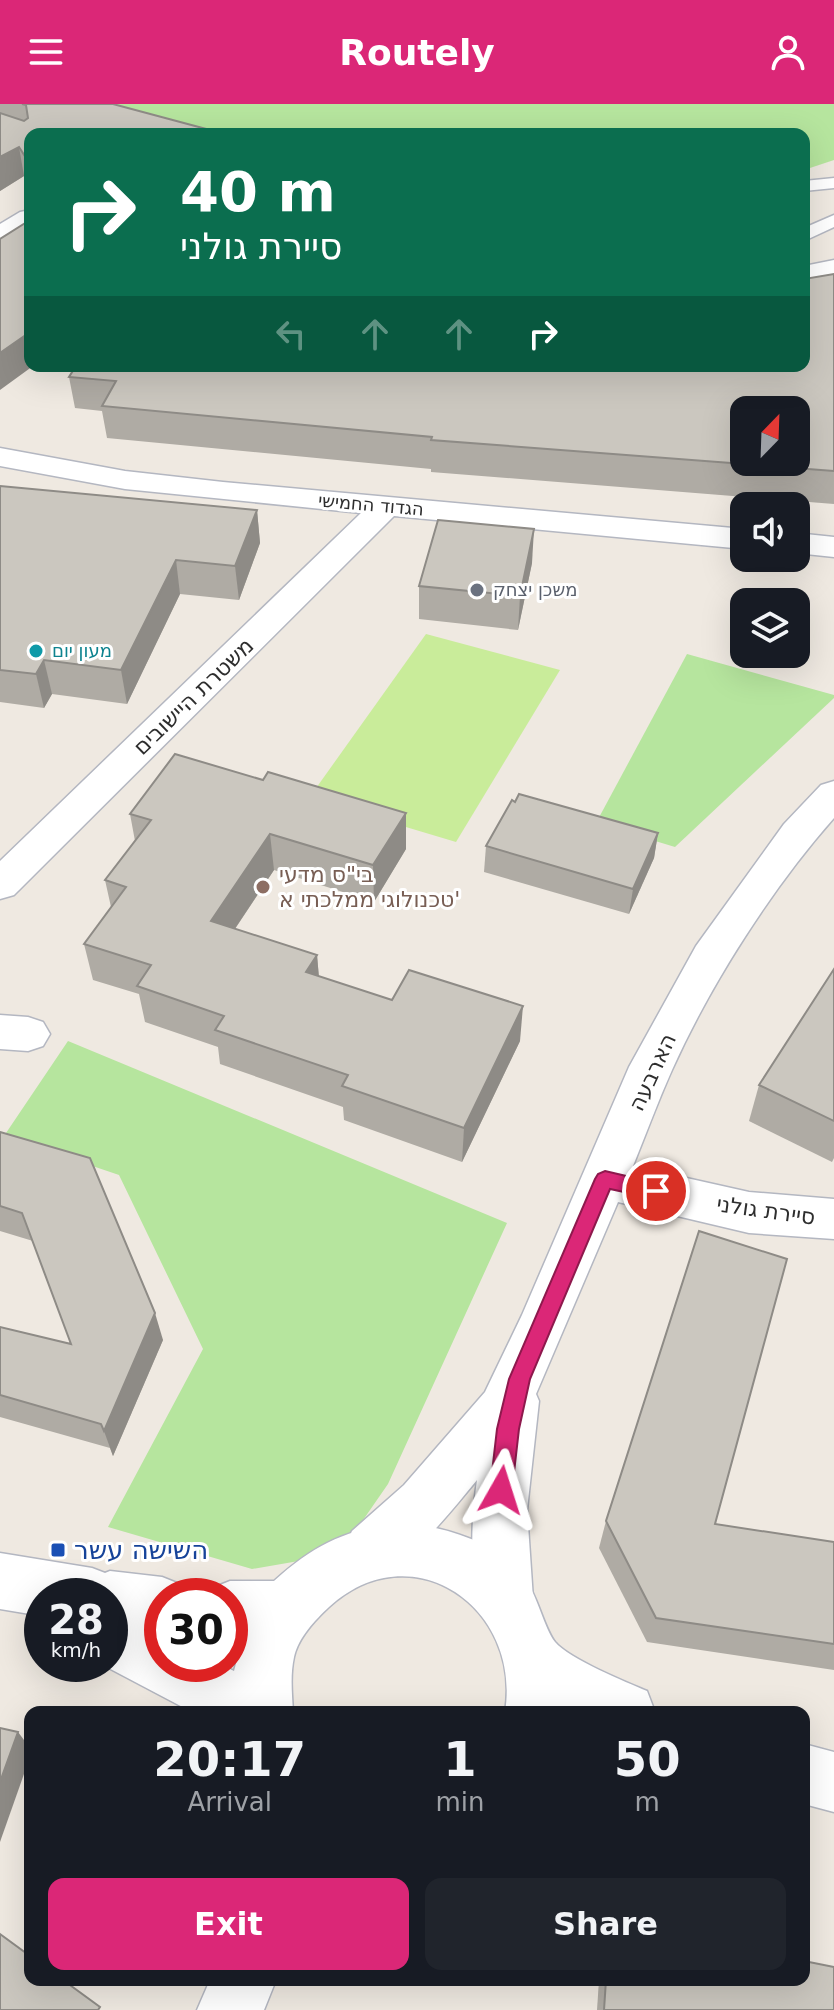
<!DOCTYPE html>
<html lang="en">
<head>
<meta charset="utf-8">
<style>
	body { margin:0; font-family:"DejaVu Sans","Noto Sans Hebrew",sans-serif; background:#20242c; color:#f1f3f6; height:100vh; display:flex; flex-direction:column; font-size:30px; white-space:nowrap }
	* { box-sizing:border-box; margin:0 }
	p { font-size:26px; color:#9ea1a6 }
	.icon { flex:none; width:44px; height:44px; fill:none; stroke:currentColor; stroke-width:2; stroke-linecap:round; stroke-linejoin:round }
	.map { position:relative; flex:1; overflow:hidden }
	.side { position:absolute; left:24px; top:1602px; width:786px; height:280px; display:flex; flex-direction:column; background:#171b24; border-radius:16px; box-shadow:0 8px 32px #0002 }
	.side>* { flex:none }
	.guide { position:absolute; left:24px; top:24px; width:786px; height:244px; border-radius:16px; box-shadow:0 8px 32px #0002; background:#0b6e4f; color:#fff; overflow:hidden }
	.needle { width:52px; rotate:23deg }
	.tools { position:absolute; left:730px; top:292px; display:grid; gap:16px }
	.tools a { display:grid; place-items:center; width:80px; height:80px; border-radius:16px; background:#171b24; box-shadow:0 8px 32px #0002; font-size:40px }
	.speed { position:absolute; left:24px; top:1474px; display:flex; gap:16px; font-size:40px; font-weight:700; text-align:center }
	.speed>* { display:grid; place-content:center; width:104px; height:104px; border-radius:50%; background:#171b24; box-shadow:0 8px 32px #0002; line-height:1 }
	.speed small { font-size:20px; font-weight:400 }
	.speed .limit { border:12px solid #d22; background:#fff; color:#111 }
	.pin { position:absolute; display:grid; place-items:center; width:68px; height:68px; color:#fff; margin:-34px; border:4px solid #fff; border-radius:50%; box-shadow:0 2px 8px #0007 }
	.me { position:absolute; width:88px; margin:-44px; rotate:6deg; stroke-linejoin:round; filter:drop-shadow(0 0 6px #0008) }
	.turn { display:flex; align-items:center; gap:28px; height:168px; padding:0 24px; font-size:36px }
	.turn .icon { width:104px; height:104px; stroke-width:2.5 }
	.turn b { display:block; font-size:56px; line-height:68px }
	.lanes { display:flex; align-items:center; height:76px; padding:0 24px; background:#0003; justify-content:center; gap:40px; direction:ltr }
	.lanes .off { opacity:.35 }
	.eta { display:flex; justify-content:space-evenly; align-items:center; height:136px; text-align:center }
	.eta b { font-size:48px; font-weight:800; line-height:56px }
	.button { display:flex; gap:16px; margin-top:auto; padding:16px 24px }
	.button a { flex:1; height:92px; border-radius:16px; background:#db2777; color:#fff; font-size:32px; font-weight:800; line-height:92px; text-align:center }
	.button a+a { background:#20242c; color:#f1f3f6 }
	header { display:flex; justify-content:space-between; align-items:center; height:104px; padding:0 24px; background:#db2777; color:#fff; font-size:36px; font-weight:800 }
	.map>svg:first-child { display:block }
	.green { fill:#b6e59e }
	.pitch { fill:#c9ec9a }
	.lines { fill:none; stroke-linecap:round; stroke-linejoin:round }
	.service-casing { stroke:#b4b7c1; stroke-width:3 }
	.minor-casing { stroke:#b4b7c1; stroke-width:3 }
	.tertiary-casing { stroke:#b4b7c1; stroke-width:3 }
	.service { fill:#fff; fill-rule:evenodd }
	.minor { fill:#fff; fill-rule:evenodd }
	.tertiary { fill:#fff; fill-rule:evenodd }
	.wall { fill:#afaba4 }
	.shaded-wall { fill:#8e8b86 }
	.building { fill:#cbc7bf; stroke:#8e8b86; stroke-width:2; fill-rule:evenodd }
	.route { fill:#db2777; stroke:#8e194d; stroke-width:2 }
	.worship-dot { fill:#6b7280; stroke:#fff; stroke-width:3 }
	.culture-dot { fill:#0f9aa8; stroke:#fff; stroke-width:3 }
	.education-dot { fill:#8d6e63; stroke:#fff; stroke-width:3 }
	.transit-dot { fill:#1a4fb4; stroke:#fff; stroke-width:3 }
	.labels { text-anchor:middle; stroke-width:6; stroke-linejoin:round; paint-order:stroke }
	.far-street-label { font-size:18px; fill:#2e2e2e; stroke:#fff }
	.far-worship-label { font-size:18px; fill:#5b616d; stroke:#fff; text-anchor:start }
	.far-culture-label { font-size:18px; fill:#0d838f; stroke:#fff; text-anchor:start }
	.street-label { font-size:22px; fill:#2e2e2e; stroke:#fff }
	.education-label { font-size:22px; fill:#785e54; stroke:#fff; text-anchor:start }
	.near-transit-label { font-size:26px; fill:#164399; stroke:#fff; text-anchor:start }
</style>
</head>
<body>
<header><svg class="icon" aria-label="menu" viewBox="0 0 24 24"><path d="M4 6h16M4 12h16M4 18h16"/></svg>Routely<svg class="icon" aria-label="person" viewBox="0 0 24 24"><circle cx="12" cy="8" r="4"/><path d="M4 21q1-7 8-7t8 7"/></svg></header>
<div class="map">
<svg width="834" height="1906" viewBox="0 0 834 1906">
	<rect width="100%" height="100%" fill="#efe9e1"/>
	<!-- green -->
	<g class="green">
		<path d="M51 0H834V56L804 66V30H162Z"/>
		<path d="M687 550 834 591V594L675 743 596 719Z"/>
		<path d="M68 937 507 1119 388 1380 352 1432 316 1454 252 1465 108 1423 203 1245 119 1071 4 1032Z"/>
	</g>
	<!-- pitch -->
	<path class="pitch" d="M426 530 560 566 456 738 309 694Z"/>
	<g class="lines">
		<defs>
			<g id="service">
				<path d="M834 74V84L804 87V77Z"/>
				<path d="M834 111V123L804 137V124Z"/>
			</g>
			<g id="minor">
				<path d="M30 106V123L0 139V120L20 108Z"/>
				<path d="M834 156V172L804 178V162Z"/>
				<path d="M0 344 125 367 223 378 744 425V445L394 412 14 791 0 795V757L361 409 125 385 0 362Z"/>
				<path d="M796 429 834 433V453L796 449Z"/>
				<path d="M834 677V714C772 784 710 881 672 966 658 997 646 1030 633 1062L749 1088 834 1095V1135L749 1129 618 1098 536 1290 539 1297 527 1406 533 1495 525 1515 505 1523 485 1515C468 1474 471 1419 477 1376 447 1412 415 1455 371 1473L352 1465 343 1446 352 1427 404 1381 485 1288 522 1211 629 963 696 842 784 720 821 681Z"/>
				<path d="M0 911 28 913 43 918 50 930 43 942 28 947 0 945Z"/>
				<path d="M210 1876H276L264 1906H197Z"/>
			</g>
			<g id="tertiary">
				<path d="M402 1418C447 1424 498 1437 526 1477 538 1493 544 1524 555 1538 569 1555 626 1578 647 1587L655 1608H505C522 1503 412 1427 329 1503 315 1516 298 1534 294 1553 290 1571 292 1590 293 1608H192L101 1560H110V1492H42V1512L0 1505V1449L92 1464 105 1469 110 1467 162 1473 182 1481 186 1492H162V1529H159L162 1530V1560H220L234 1567 243 1533H230V1492H207L210 1485 230 1477H274C316 1439 346 1426 402 1418Z"/>
				<path d="M804 1640 834 1648V1708L804 1700Z"/>
			</g>
		</defs>
		<!-- service casing -->
		<use href="#service" class="service-casing"/>
		<!-- minor casing -->
		<use href="#minor" class="minor-casing"/>
		<!-- tertiary casing -->
		<use href="#tertiary" class="tertiary-casing"/>
		<!-- service -->
		<use href="#service" class="service"/>
		<!-- minor -->
		<use href="#minor" class="minor"/>
		<!-- tertiary -->
		<use href="#tertiary" class="tertiary"/>
	</g>
	<!-- wall -->
	<g class="wall">
		<path d="M0 0H113L30 30V81L24 72 0 87Z"/>
		<path d="M834 170V400L431 368V365L107 334 102 307 75 304 69 273 804 262Z"/>
		<path d="M0 382 257 406 260 439 239 496 180 490 127 600 52 590 44 604 0 598Z"/>
		<path d="M532 459 518 526 419 515V482Z"/>
		<path d="M263 676 406 709V745L374 798 274 766 235 825 317 851 319 873 520 937 462 1058 344 1016 343 1003 220 960 218 943 145 918 139 890 93 876 84 840 111 803 105 776 135 737 130 710Z"/>
		<path d="M658 729 654 754 629 810 484 768 486 742Z"/>
		<path d="M834 865V1054L832 1058 749 1017 759 981Z"/>
		<path d="M0 1028 163 1236 113 1352 110 1344 0 1313V1223L71 1240 33 1137 0 1127Z"/>
		<path d="M606 1417 715 1420 834 1438V1566L647 1538 599 1444Z"/>
		<path d="M599 1876H804L834 1906H597Z"/>
	</g>
	<!-- shaded-wall -->
	<g class="shaded-wall">
		<path d="M19 43 24 72 0 87V53Z"/>
		<path d="M30 228V262H33L0 286V249Z"/>
		<path d="M257 406 260 439 239 496 235 462Z"/>
		<path d="M534 425 532 459 518 526 520 492Z"/>
		<path d="M176 456 180 490 127 600 121 566Z"/>
		<path d="M44 556 52 590 44 604 36 570Z"/>
		<path d="M406 709V745L374 798 373 761Z"/>
		<path d="M658 729 654 754 629 810 633 785Z"/>
		<path d="M270 730 274 766 216 853 211 817Z"/>
		<path d="M317 851 320 887 306 868Z"/>
		<path d="M523 902 520 937 462 1058 464 1024Z"/>
		<path d="M155 1209 163 1236 113 1352 104 1327Z"/>
		<path d="M18 1628 30 1644V1653L0 1738V1678Z"/>
	</g>
	<!-- building -->
	<g class="building">
		<path d="M22 0H113L225 30H30V60L19 43 0 53V9L24 17 28 14 26 1Z"/>
		<path d="M30 116V228L0 249V135Z"/>
		<path d="M834 170V367L431 336 432 333 102 302 116 277 69 273 76 262H804V175ZM744 306H796V358H744Z"/>
		<path d="M0 382 257 406 235 462 176 456 121 566 44 556 36 570 0 566Z"/>
		<path d="M438 416 534 425 520 492 419 482Z"/>
		<path d="M175 650 263 676 268 668 406 709 373 761 270 730 211 817 317 851 306 868 392 896 409 866 523 902 464 1024 342 982 348 971 215 926 224 912 137 882 151 861 84 840 126 783 105 776 151 716 130 710Z"/>
		<path d="M519 690 658 729 633 785 486 742 512 696 515 698Z"/>
		<path d="M834 865V1017L759 981Z"/>
		<path d="M0 1028 90 1054 155 1209 104 1327 101 1320 0 1291V1223L71 1240 22 1109 0 1102Z"/>
		<path d="M699 1127 787 1155 715 1420 834 1438V1540L656 1514 606 1417Z"/>
		<path d="M0 1624 18 1628 0 1678Z"/>
		<path d="M0 1830 30 1852V1876H63L100 1903 98 1906H0Z"/>
		<path d="M804 1857 834 1863V1906H604L606 1876H804Z"/>
	</g>
	<!-- route -->
	<path class="route" d="M605 1067 656 1079 663 1081 666 1087 663 1093 656 1095 610 1085 530 1275 519 1325 512 1386 509 1393 501 1397 493 1393 490 1386 497 1325 509 1275 595 1075 598 1070Z"/>
	<!-- markers -->
	<circle class="worship-dot" cx="477" cy="486" r="8"/>
	<circle class="culture-dot" cx="36" cy="547" r="8"/>
	<circle class="education-dot" cx="263" cy="783" r="8"/>
	<rect class="transit-dot" x="50" y="1438" width="16" height="16" rx="4"/>
	<g class="labels">
		<!-- far-street labels -->
		<g class="far-street-label">
			<text transform="translate(371 401) rotate(5)" y="6">הגדוד החמישי</text>
		</g>
		<!-- far-worship labels -->
		<g class="far-worship-label">
			<text x="493" y="492">משכן יצחק</text>
		</g>
		<!-- far-culture labels -->
		<g class="far-culture-label">
			<text x="52" y="553">מעון יום</text>
		</g>
		<!-- street labels -->
		<g class="street-label">
			<text transform="translate(193 592) rotate(-44)" y="8">משטרת היישובים</text>
			<text transform="translate(652 968) rotate(-65)" y="8">הארבעה</text>
			<text transform="translate(766 1106) rotate(8)" y="8">סיירת גולני</text>
		</g>
		<!-- education labels -->
		<g class="education-label">
			<text x="279" y="778">בי"ס מדעי<tspan x="279" dy="25">טכנולוגי ממלכתי א'</tspan></text>
		</g>
		<!-- near-transit labels -->
		<g class="near-transit-label">
			<text x="74" y="1455">השישה עשר</text>
		</g>
	</g>
</svg>
<div class="tools">
<a><svg class="needle" viewBox="-14 -14 28 28"><path d="M0-13l5 13h-10z" fill="#e53935"/><path d="M0 13l5-13h-10z" fill="#9ea1a6"/></svg></a>
<a><svg class="icon" aria-label="sound" viewBox="0 0 24 24"><path d="M4 9h4l5-4v14l-5-4H4zM17 9q2 3 0 6"/></svg></a>
<a><svg class="icon" aria-label="layers" viewBox="0 0 24 24"><path d="M12 4l9 5-9 5-9-5zM3 14l9 5 9-5"/></svg></a>
</div>
<div class="speed"><div>28<small>km/h</small></div><div class="limit">30</div></div>
<div class="pin" style="left:656px;top:1087px;background:#d93025"><svg class="icon" aria-label="arrive" viewBox="0 0 24 24"><path d="M6 21V4h12l-3 4 3 4H6"/></svg></div>
<svg class="me" style="left:501px;top:1386px" viewBox="-20 -20 40 40"><path d="M0-17L14 15 0 8-14 15z" fill="#db2777" stroke="#fff" stroke-width="4"/></svg>
<div class="guide">
<div class="turn"><svg class="icon" aria-label="right" viewBox="0 0 24 24"><path d="M7 20v-9h11M14 6l5 5-5 5"/></svg><div><b>40 m</b>סיירת גולני</div></div>
<div class="lanes"><svg class="icon off" aria-label="left" viewBox="0 0 24 24"><path d="M17 20v-9H6M10 6l-5 5 5 5"/></svg><svg class="icon off" aria-label="ahead" viewBox="0 0 24 24"><path d="M12 20V5M6 11l6-6 6 6"/></svg><svg class="icon off" aria-label="ahead" viewBox="0 0 24 24"><path d="M12 20V5M6 11l6-6 6 6"/></svg><svg class="icon" aria-label="right" viewBox="0 0 24 24"><path d="M7 20v-9h11M14 6l5 5-5 5"/></svg></div>
</div>
<section class="side">
<div class="eta">
<div><b>20:17</b><p>Arrival</p></div>
<div><b>1</b><p>min</p></div>
<div><b>50</b><p>m</p></div>
</div>
<div class="button"><a>Exit</a><a>Share</a></div>
</section>
</div>
</body>
</html>
